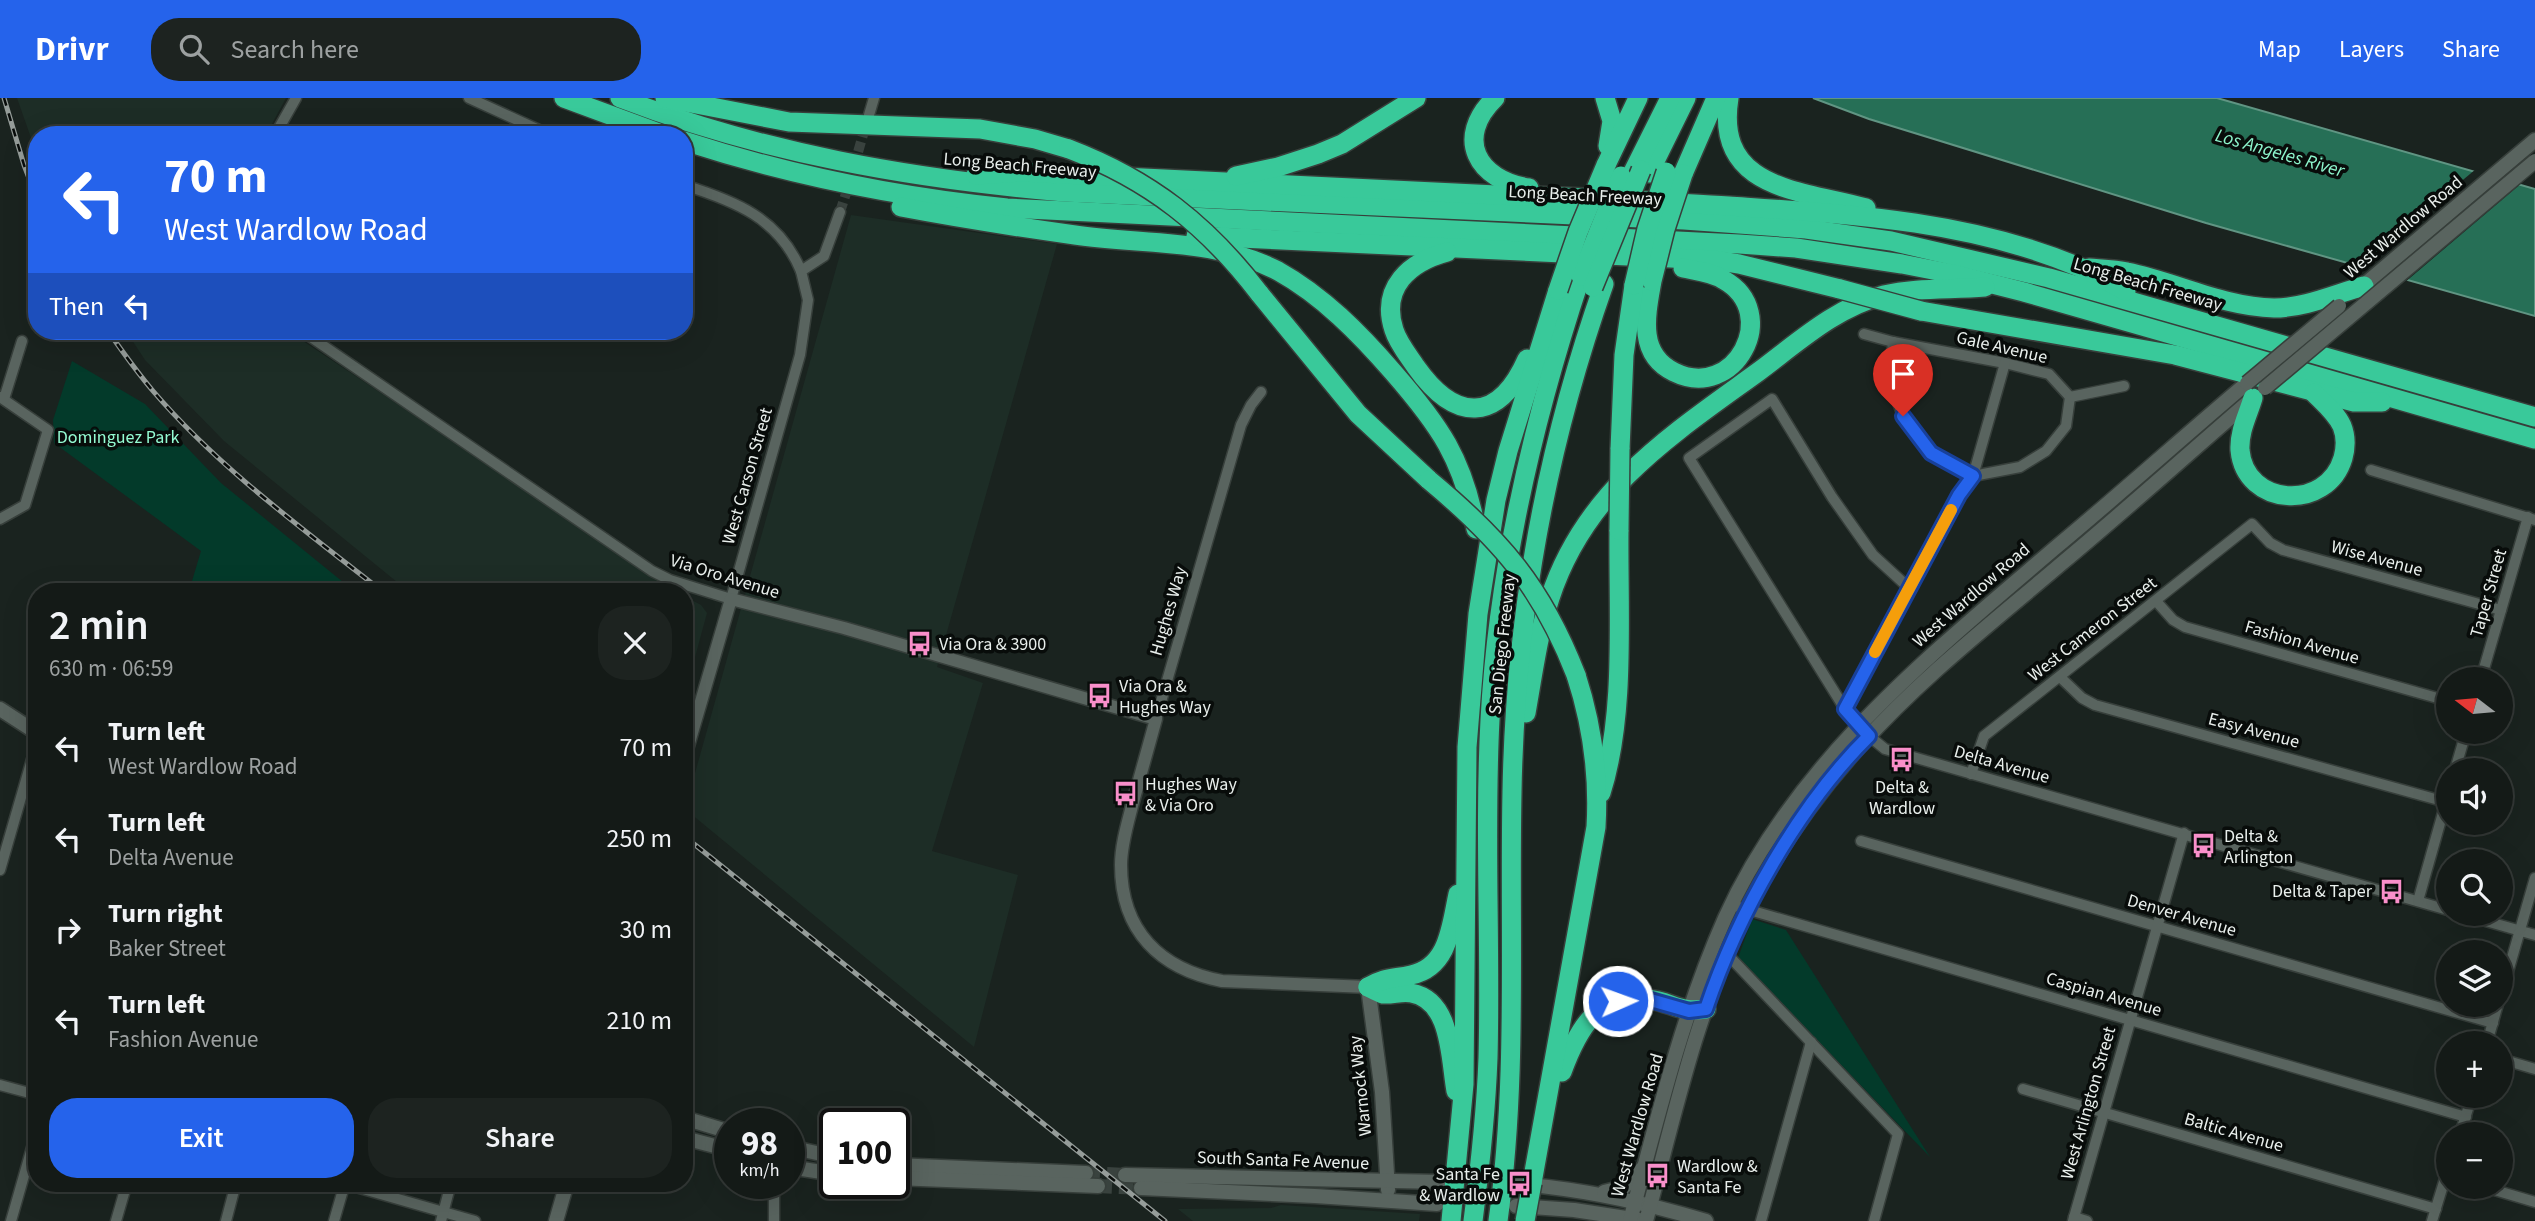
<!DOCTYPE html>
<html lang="en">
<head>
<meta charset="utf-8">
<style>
	body { margin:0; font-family:"Source Sans 3",sans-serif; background:#1d2320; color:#f1f3f6; height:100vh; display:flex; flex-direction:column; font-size:26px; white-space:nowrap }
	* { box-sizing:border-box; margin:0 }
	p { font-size:23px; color:#9da1a1 }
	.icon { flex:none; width:38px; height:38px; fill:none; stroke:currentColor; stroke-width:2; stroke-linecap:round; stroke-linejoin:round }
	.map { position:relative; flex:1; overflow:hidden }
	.panel { position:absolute; left:28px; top:485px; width:665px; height:609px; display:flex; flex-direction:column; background:#141a17; border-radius:28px; box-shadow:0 7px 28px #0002,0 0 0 2px #333836 }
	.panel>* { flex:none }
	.guide { position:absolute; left:28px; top:28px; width:665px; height:214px; border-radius:28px; box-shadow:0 7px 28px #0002,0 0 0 2px #333836; background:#2563eb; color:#fff; overflow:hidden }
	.needle { width:46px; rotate:286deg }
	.tools { position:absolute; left:2436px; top:569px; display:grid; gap:14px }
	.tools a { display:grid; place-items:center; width:77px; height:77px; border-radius:50%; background:#141a17; box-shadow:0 7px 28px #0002,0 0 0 2px #333836; font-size:35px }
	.speed { position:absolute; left:714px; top:1010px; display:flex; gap:14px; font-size:35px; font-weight:700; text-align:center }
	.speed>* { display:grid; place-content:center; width:91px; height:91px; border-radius:50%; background:#141a17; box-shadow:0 7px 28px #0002,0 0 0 2px #333836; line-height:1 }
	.speed small { font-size:18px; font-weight:400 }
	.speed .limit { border:4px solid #111; border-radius:10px; background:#fff; color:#111 }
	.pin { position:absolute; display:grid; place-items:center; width:60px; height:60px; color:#fff; margin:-72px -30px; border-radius:50% 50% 50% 0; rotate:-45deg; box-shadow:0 0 7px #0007 }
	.pin .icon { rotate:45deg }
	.me { position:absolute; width:77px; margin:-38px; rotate:88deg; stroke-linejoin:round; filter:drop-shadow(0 0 5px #0008) }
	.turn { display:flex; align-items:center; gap:24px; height:147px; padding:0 21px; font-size:32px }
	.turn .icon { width:91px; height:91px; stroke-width:2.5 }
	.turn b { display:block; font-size:49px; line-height:60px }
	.then { display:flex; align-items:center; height:66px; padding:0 21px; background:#0003; gap:14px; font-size:26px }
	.round { display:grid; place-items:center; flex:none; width:74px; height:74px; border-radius:28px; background:#1d2320 }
	.overview { display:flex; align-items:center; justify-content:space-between; height:119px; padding:0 21px }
	h1 { font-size:42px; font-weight:600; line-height:52px }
	.button { display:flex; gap:14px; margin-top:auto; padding:14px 21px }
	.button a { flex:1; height:80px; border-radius:28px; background:#2563eb; color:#fff; font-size:28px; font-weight:600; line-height:80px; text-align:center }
	.button a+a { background:#1d2320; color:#f1f3f6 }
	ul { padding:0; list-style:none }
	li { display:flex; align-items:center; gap:21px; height:91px; padding:0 21px }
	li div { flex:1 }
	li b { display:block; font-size:26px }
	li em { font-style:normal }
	header { display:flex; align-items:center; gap:42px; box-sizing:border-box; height:98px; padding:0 35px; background:#2563eb; color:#fff }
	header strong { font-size:33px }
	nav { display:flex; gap:38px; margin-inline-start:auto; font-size:24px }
	.search { width:490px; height:63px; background:#1d2320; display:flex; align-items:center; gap:18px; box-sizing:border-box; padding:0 24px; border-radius:28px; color:#9da1a1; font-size:26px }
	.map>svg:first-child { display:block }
	.built { fill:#1d2d26 }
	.green { fill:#033a2a }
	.water { fill:#266f56; stroke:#609583; stroke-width:2 }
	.pier { fill:#1a231f }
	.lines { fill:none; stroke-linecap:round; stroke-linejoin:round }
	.minor-tunnel { stroke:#39423e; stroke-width:10; stroke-dasharray:10 5; stroke-linecap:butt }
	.secondary-tunnel { stroke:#39423e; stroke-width:14; stroke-dasharray:14 7; stroke-linecap:butt }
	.minor-casing { stroke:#373f3b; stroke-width:13 }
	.tertiary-casing { stroke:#373f3b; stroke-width:15 }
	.secondary-casing { stroke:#373f3b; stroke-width:17 }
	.motorway-casing { stroke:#373f3b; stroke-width:22 }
	.minor { stroke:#59645f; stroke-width:10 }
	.tertiary { stroke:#59645f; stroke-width:12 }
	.secondary { stroke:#59645f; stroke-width:14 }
	.motorway { stroke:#39c99a; stroke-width:19 }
	.rail-casing { stroke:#959c99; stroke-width:5 }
	.rail { stroke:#080c0a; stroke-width:2.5; stroke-dasharray:8; stroke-linecap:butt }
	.secondary-bridge-casing { stroke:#373f3b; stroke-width:17; stroke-linecap:butt }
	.motorway-bridge-casing { stroke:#373f3b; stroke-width:22; stroke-linecap:butt }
	.secondary-bridge { stroke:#59645f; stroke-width:14 }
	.motorway-bridge { stroke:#39c99a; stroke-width:19 }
	.route-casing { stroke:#184099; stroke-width:18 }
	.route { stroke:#2563eb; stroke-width:12 }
	.slow { stroke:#f59e0b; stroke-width:12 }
	.labels { text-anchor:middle; stroke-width:7; stroke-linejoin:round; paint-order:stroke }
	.street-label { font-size:18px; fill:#e9efec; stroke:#080c0a }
	.park-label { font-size:18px; fill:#94fcd3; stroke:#080c0a }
	.poi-label { font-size:18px; fill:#e9efec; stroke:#080c0a; text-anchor:start }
	.water-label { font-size:19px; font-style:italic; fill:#8ef6cd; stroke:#080c0a }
</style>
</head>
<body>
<header>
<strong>Drivr</strong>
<div class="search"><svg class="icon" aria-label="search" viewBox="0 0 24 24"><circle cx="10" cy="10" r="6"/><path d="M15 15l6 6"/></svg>Search here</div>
<nav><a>Map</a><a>Layers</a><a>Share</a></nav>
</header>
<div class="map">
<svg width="2535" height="1123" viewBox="0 0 2535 1123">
	<rect width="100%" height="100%" fill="#1a231f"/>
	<!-- built -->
	<g class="built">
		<path d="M17 0H286L266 37H37V57Z"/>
		<path d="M851 117 1057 146 937 569 983 585 932 753 1018 777 974 949 685 711Z"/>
		<path d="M126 233H288L678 493H408L224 343 145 262Z"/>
		<path d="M684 498 701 507 707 515 684 600Z"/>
		<path d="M1281 1107 1420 1116 1419 1123H1193L1178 1111 1271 1110Z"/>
	</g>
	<!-- green -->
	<g class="green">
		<path d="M72 263 145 306 221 385 354 493H189L201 453 54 345 53 322Z"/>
		<path d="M1752 821 1786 832 1930 1059 1738 860Z"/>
	</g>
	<!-- water -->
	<path class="water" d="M1813 0H2217L2535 91V218L2206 125 1869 21Z"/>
	<!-- pier -->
	<path class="pier" d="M2476 71 2523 84 2404 185 2356 171Z"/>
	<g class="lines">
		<!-- minor-tunnel -->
		<g class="minor-tunnel">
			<path d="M854 68 867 23"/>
			<path d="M840 114 850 83"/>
		</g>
		<!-- secondary-tunnel -->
		<g class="secondary-tunnel">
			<path d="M1086 1075 1125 1077"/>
			<path d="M1098 1088 1141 1090"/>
		</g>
		<defs>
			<g id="minor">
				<path d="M469 0 550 37"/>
				<path d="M869 17 874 0"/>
				<path d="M275 37 296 0"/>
				<path d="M684 87C735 103 779 120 801 173"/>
				<path d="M302 233 652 473 670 482 731 501 800 257 808 202 801 173 824 158 840 114"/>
				<path d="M1864 236 1893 244 2005 265 2049 276 2070 299"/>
				<path d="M1893 244 1889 281 1903 318 1931 355 1973 378 2020 369 2046 353 2066 328 2070 299"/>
				<path d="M0 299 48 332 25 407 0 421"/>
				<path d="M2070 299 2124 288"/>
				<path d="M4 301 22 243"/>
				<path d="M2371 372 2535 422"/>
				<path d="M1909 490 1873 457 1832 399 1772 301 1689 360 1845 611 1869 638 1885 651 2448 812"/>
				<path d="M2156 503 2173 522 2185 529 2448 603"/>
				<path d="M2060 579 2082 600 2095 607 2446 704"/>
				<path d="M2481 581 2528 419"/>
				<path d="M1845 611 1959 397 1973 378 2005 265"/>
				<path d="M1156 621 1241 327 1251 307 1261 294"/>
				<path d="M2455 672 2466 634"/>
				<path d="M1971 676 1984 638 2252 426 2270 445 2283 452 2501 512"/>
				<path d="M1861 743 2493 925"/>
				<path d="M0 772 37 644"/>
				<path d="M2418 803 2448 697"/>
				<path d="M1732 807 2466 1019"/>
				<path d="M2461 816 2535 837"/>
				<path d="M1727 856 1898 1036 1874 1123"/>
				<path d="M2501 898 2535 780"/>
				<path d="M2487 945 2498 906"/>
				<path d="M2501 961 2535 971"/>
				<path d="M0 987 37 997"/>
				<path d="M2023 991 2436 1111"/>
				<path d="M2460 1036 2472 998"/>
				<path d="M342 1085 475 1123"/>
				<path d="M774 1085V1123"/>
				<path d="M2481 1088 2535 1104"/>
				<path d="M2074 1119 2087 1123"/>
				<path d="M11 1123 37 1032"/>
				<path d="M116 1123 127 1085"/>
				<path d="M226 1123 236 1085"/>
				<path d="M334 1123 345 1085"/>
				<path d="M441 1123 451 1085"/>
				<path d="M1761 1123 1811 944"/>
				<path d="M2073 1123 2184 735"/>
				<path d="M2432 1123 2448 1071"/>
			</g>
			<path id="tertiary" d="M684 662 731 501 844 530 1156 621C1148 649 1141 676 1133 704 1128 724 1121 746 1121 767 1121 833 1160 871 1222 883L1368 889"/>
			<g id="secondary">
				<path d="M2357 193 2535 42"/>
				<path d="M0 611 37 635"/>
				<path d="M1368 889 1382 994 1388 1092"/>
				<path d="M684 1020 730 1034"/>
				<path d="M684 1040 730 1052"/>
				<path d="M789 1049 835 1059"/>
				<path d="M894 1067 1086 1075"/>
				<path d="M789 1069 835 1076"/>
				<path d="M1125 1077 1441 1084"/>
				<path d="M894 1080 1098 1088"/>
				<path d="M1518 1086C1583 1091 1643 1104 1706 1123"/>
				<path d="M1141 1090 1315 1098 1437 1106"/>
				<path d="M1604 1094 1624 1089 1644 1069"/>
				<path d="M1516 1108 1574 1112 1639 1122"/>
				<path d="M556 1123 567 1085"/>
				<path d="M1630 1123C1657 1021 1682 917 1725 820 1795 665 1929 558 2055 450 2120 396 2182 340 2247 285"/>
				<path d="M1646 1123C1673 1023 1695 919 1740 826 1771 761 1813 700 1861 647 1921 580 1993 524 2061 466 2126 412 2189 355 2253 300"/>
			</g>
			<g id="motorway">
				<path d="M564 0 664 37"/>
				<path d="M620 0C763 55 912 81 1064 94L1684 122 1806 131 1891 143 2049 180 2535 319"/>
				<path d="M665 0 789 24 980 31 1035 41 1069 51"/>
				<path d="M1495 0C1454 40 1477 82 1529 90"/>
				<path d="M1605 0 1612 23 1608 48"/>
				<path d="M1729 0C1714 93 1803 92 1866 110"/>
				<path d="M684 43C789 77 897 99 1007 110L1739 146 1796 150 1902 166 1953 176 2024 194 2535 341"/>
				<path d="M1606 67 1638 0"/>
				<path d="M1649 75 1686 0"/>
				<path d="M1683 76 1716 0"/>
				<path d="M976 77 1021 74 1517 98C1588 99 1658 104 1729 108 1847 116 1968 122 2079 169 2095 175 2110 185 2126 193"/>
				<path d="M1236 78 1278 69 1318 56 1342 46 1416 0"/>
				<path d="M1631 78 1670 0"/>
				<path d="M901 109C959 120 1017 129 1075 137 1142 147 1215 140 1278 173 1323 198 1360 236 1393 274 1440 328 1463 361 1476 431"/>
				<path d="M1196 138 1714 162 1739 166 1840 191"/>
				<path d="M1447 154C1410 164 1380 189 1394 232 1398 245 1408 257 1416 269 1455 324 1498 326 1527 261"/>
				<path d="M2089 170C2102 171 2115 171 2127 174 2176 184 2224 209 2274 210 2305 210 2335 196 2364 188"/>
				<path d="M1652 183C1646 217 1637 256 1674 274 1735 304 1782 215 1724 182 1712 174 1697 173 1683 170"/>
				<path d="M1259 195 1358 316 1429 382"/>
				<path d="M1921 213 2175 257 2354 304H2382"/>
				<path d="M2253 300C2248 317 2239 333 2240 352 2245 409 2327 414 2343 360 2346 349 2346 338 2342 328 2336 315 2324 305 2314 295"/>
				<path d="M1620 351 1624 257 1634 187"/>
				<path d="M1526 615C1533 576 1538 537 1550 500 1585 392 1671 337 1758 274 1797 245 1836 209 1884 197 1917 189 1951 192 1985 189"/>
				<path d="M1601 695C1626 616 1618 515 1619 432"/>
				<path d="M1368 889C1372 891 1379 895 1383 896 1392 897 1402 893 1411 895 1452 902 1450 960 1456 993"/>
				<path d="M1368 889C1385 879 1393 881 1411 877 1449 869 1451 828 1458 796"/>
				<path d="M1562 974C1577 933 1597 894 1648 901 1673 904 1678 915 1706 911"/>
				<path d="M1532 1085 1596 729C1599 678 1592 626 1576 577"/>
				<path d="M1451 1123 1464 986 1467 649 1478 516 1496 402 1508 353 1558 192"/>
				<path d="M1473 1123C1480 1069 1486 1015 1488 960 1491 847 1484 734 1490 622 1498 470 1533 322 1581 178"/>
				<path d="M1498 1123C1518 980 1509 838 1512 694 1515 520 1546 350 1604 186"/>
			</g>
		</defs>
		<!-- minor casing -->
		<use href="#minor" class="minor-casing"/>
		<!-- tertiary casing -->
		<use href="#tertiary" class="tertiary-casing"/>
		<!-- secondary casing -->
		<use href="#secondary" class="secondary-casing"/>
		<!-- motorway casing -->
		<use href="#motorway" class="motorway-casing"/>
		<!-- minor -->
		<use href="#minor" class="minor"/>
		<!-- tertiary -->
		<use href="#tertiary" class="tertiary"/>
		<!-- secondary -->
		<use href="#secondary" class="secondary"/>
		<!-- motorway -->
		<use href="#motorway" class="motorway"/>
		<defs>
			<g id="rail">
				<path d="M4 0 24 67 37 101"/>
				<path d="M108 233C122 253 137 274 153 293 219 370 303 431 383 494"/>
				<path d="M684 738 1165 1123"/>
			</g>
		</defs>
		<!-- rail casing -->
		<use href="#rail" class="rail-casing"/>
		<!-- rail -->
		<use href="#rail" class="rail"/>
		<defs>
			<g id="secondary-bridge">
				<path d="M2247 285 2339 208"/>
				<path d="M2265 290 2535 63"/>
			</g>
			<g id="motorway-bridge">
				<path d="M1069 51C1150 82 1207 127 1259 195"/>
				<path d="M1581 178 1621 78"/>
				<path d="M1652 183 1665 131 1683 76"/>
				<path d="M1634 187 1647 131 1666 74"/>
				<path d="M1593 189 1641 72"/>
				<path d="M1840 191 1921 213"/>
				<path d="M1558 192 1578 134 1606 67"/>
				<path d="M1429 382C1501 442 1542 489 1576 577"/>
				<path d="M1619 432 1620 351"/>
				<path d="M1525 1123 1532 1085"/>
			</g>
		</defs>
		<!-- secondary-bridge casing -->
		<use href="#secondary-bridge" class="secondary-bridge-casing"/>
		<!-- motorway-bridge casing -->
		<use href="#motorway-bridge" class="motorway-bridge-casing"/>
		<!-- secondary-bridge -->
		<use href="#secondary-bridge" class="secondary-bridge"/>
		<!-- motorway-bridge -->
		<use href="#motorway-bridge" class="motorway-bridge"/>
	</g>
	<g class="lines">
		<defs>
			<path id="route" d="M1618 903 1647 901 1689 913 1706 911C1738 816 1798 708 1869 638L1845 611 1959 397 1973 378 1931 355 1903 318"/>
		</defs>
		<!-- route casing -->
		<use href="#route" class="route-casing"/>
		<!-- route -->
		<use href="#route" class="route"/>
		<!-- slow -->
		<path class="slow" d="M1875 554 1951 412"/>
	</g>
	<!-- icons -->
	<defs>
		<symbol id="bus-bare" viewBox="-9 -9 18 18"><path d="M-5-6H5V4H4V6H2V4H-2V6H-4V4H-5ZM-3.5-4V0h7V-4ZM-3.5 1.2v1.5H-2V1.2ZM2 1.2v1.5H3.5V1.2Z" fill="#f98fca" stroke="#080c0a" stroke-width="2.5" paint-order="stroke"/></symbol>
	</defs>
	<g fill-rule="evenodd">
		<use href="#bus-bare" x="902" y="528" width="35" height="35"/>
		<use href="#bus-bare" x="1082" y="580" width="35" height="35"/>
		<use href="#bus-bare" x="1884" y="644" width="35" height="35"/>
		<use href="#bus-bare" x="1108" y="678" width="35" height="35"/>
		<use href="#bus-bare" x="2186" y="730" width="35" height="35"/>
		<use href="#bus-bare" x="2374" y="776" width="35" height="35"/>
		<use href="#bus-bare" x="1640" y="1060" width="35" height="35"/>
		<use href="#bus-bare" x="1502" y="1068" width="35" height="35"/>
	</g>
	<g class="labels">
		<!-- street labels -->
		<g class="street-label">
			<text transform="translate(1020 67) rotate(5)" y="6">Long Beach Freeway</text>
			<text transform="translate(1585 97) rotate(3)" y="6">Long Beach Freeway</text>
			<text transform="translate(2403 129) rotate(-40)" y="6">West Wardlow Road</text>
			<text transform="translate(2148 186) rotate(16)" y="6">Long Beach Freeway</text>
			<text transform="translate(2002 249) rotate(13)" y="6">Gale Avenue</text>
			<text transform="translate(747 378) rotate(-74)" y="6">West Carson Street</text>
			<text transform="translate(2377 460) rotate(15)" y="6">Wise Avenue</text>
			<text transform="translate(725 478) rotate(17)" y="6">Via Oro Avenue</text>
			<text transform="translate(2488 495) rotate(-74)" y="6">Taper Street</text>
			<text transform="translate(1971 497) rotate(-41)" y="6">West Wardlow Road</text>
			<text transform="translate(1168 513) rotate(-74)" y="6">Hughes Way</text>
			<text transform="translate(2092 531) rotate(-38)" y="6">West Cameron Street</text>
			<text transform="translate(2302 544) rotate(16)" y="6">Fashion Avenue</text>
			<text transform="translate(1502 546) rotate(-84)" y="6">San Diego Freeway</text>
			<text transform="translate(2254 632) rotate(15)" y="6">Easy Avenue</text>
			<text transform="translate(2002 666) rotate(16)" y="6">Delta Avenue</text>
			<text transform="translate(2182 817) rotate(16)" y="6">Denver Avenue</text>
			<text transform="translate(2104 896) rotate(16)" y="6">Caspian Avenue</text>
			<text transform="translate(1360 988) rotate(-96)" y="6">Warnock Way</text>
			<text transform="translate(2088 1005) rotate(-74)" y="6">West Arlington Street</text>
			<text transform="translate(1637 1027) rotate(-74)" y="6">West Wardlow Road</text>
			<text transform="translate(2234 1034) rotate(16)" y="6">Baltic Avenue</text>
			<text transform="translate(1283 1062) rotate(2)" y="6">South Santa Fe Avenue</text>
		</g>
		<!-- park labels -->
		<g class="park-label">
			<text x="118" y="345">Dominguez Park</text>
		</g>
		<!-- poi labels -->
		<g class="poi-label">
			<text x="939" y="552">Via Ora &amp; 3900</text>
			<text x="1119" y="594">Via Ora &amp;<tspan x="1119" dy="21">Hughes Way</tspan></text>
			<text x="1145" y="692">Hughes Way<tspan x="1145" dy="21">&amp; Via Oro</tspan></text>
			<text x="1902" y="695" text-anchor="middle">Delta &amp;<tspan x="1902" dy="21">Wardlow</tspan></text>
			<text x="2224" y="744">Delta &amp;<tspan x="2224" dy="21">Arlington</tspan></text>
			<text x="2372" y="799" text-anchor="end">Delta &amp; Taper</text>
			<text x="1677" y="1074">Wardlow &amp;<tspan x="1677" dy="21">Santa Fe</tspan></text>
			<text x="1500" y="1082" text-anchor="end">Santa Fe<tspan x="1500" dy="21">&amp; Wardlow</tspan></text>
		</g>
		<!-- water labels -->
		<g class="water-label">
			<text transform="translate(2280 54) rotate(16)" y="7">Los Angeles River</text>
		</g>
	</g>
</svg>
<div class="tools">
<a><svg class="needle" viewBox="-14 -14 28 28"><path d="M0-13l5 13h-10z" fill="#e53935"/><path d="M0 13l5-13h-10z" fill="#9da1a1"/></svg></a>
<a><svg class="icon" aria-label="sound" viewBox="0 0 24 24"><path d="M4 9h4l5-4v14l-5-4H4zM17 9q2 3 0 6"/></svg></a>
<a><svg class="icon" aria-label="search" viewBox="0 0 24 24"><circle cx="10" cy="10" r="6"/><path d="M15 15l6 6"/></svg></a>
<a><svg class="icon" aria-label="layers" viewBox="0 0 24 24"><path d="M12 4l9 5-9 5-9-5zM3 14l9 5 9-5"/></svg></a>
<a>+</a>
<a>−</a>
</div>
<div class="speed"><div>98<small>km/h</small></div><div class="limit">100</div></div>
<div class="pin" style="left:1903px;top:318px;background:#d93025"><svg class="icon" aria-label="arrive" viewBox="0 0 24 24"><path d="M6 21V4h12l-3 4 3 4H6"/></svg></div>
<svg class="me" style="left:1618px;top:903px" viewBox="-20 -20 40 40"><circle r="17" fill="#2563eb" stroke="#fff" stroke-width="3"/><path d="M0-11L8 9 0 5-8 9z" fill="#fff"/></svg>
<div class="guide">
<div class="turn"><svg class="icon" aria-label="left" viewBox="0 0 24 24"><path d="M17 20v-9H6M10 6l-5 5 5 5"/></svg><div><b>70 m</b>West Wardlow Road</div></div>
<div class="then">Then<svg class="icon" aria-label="left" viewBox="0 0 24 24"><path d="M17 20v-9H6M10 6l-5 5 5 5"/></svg></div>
</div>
<section class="panel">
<div class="overview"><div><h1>2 min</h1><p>630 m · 06:59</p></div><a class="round"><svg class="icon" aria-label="close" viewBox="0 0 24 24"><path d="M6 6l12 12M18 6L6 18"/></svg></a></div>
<ul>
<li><svg class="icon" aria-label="left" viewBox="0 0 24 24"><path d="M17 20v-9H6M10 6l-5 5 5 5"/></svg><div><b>Turn left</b><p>West Wardlow Road</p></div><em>70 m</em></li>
<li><svg class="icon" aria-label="left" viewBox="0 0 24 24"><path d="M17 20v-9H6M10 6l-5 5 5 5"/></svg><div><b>Turn left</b><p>Delta Avenue</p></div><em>250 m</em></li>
<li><svg class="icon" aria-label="right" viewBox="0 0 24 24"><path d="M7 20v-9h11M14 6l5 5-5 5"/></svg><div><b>Turn right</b><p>Baker Street</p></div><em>30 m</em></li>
<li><svg class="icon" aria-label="left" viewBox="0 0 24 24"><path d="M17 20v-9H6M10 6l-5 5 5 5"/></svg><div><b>Turn left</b><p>Fashion Avenue</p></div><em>210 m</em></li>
</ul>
<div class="button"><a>Exit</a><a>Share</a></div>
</section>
</div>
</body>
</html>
